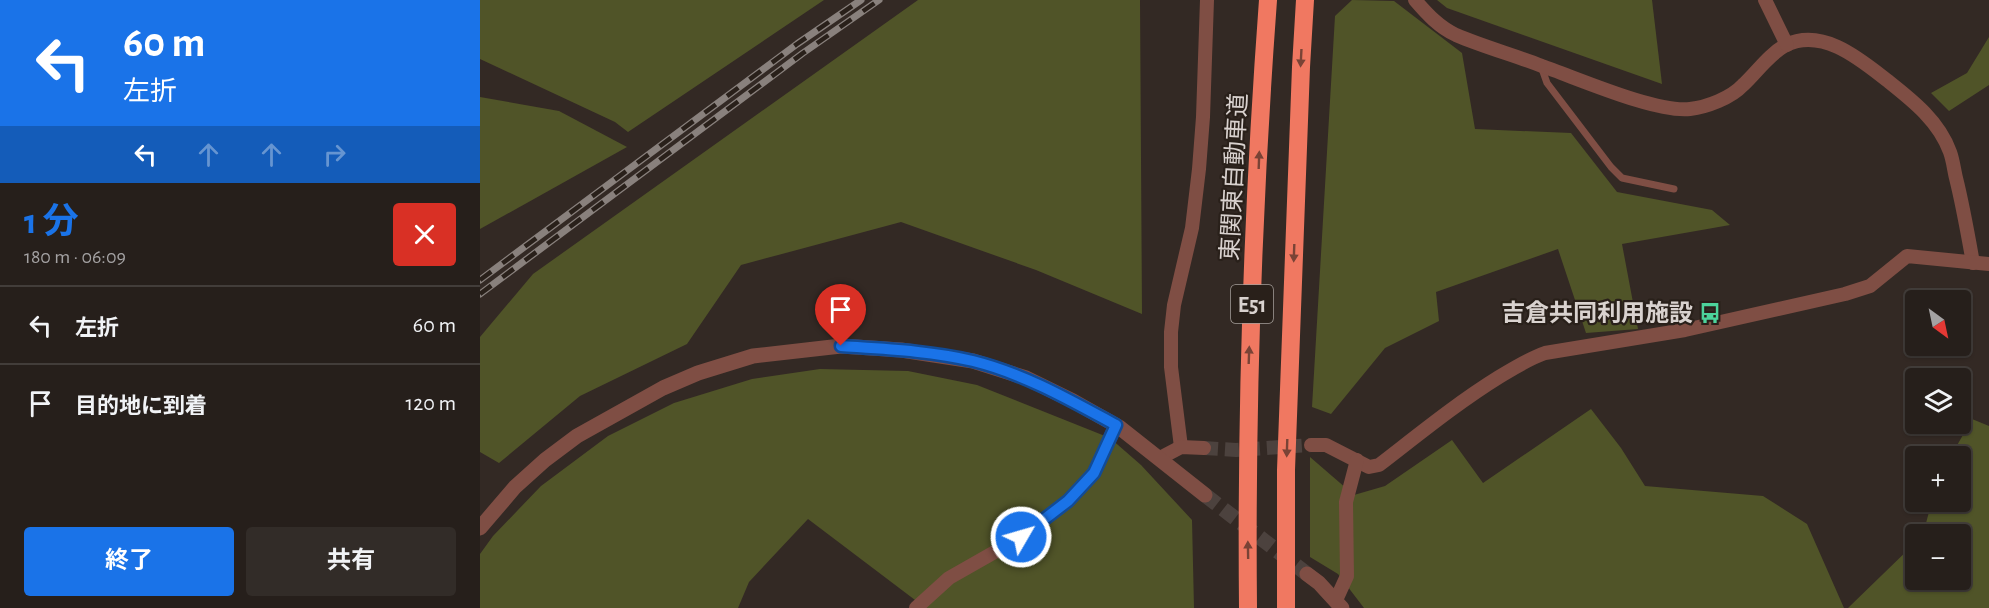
<!DOCTYPE html>
<html lang="ja">
<head>
<meta charset="utf-8">
<style>
	body { margin:0; font-family:"Alegreya Sans","Noto Sans JP",sans-serif; background:#322c28; color:#f1f3f6; height:100vh; display:flex; flex-direction:column; font-size:22px; white-space:nowrap }
	* { box-sizing:border-box; margin:0 }
	p { font-size:20px; color:#a4a2a3 }
	.icon { flex:none; width:33px; height:33px; fill:none; stroke:currentColor; stroke-width:2; stroke-linecap:round; stroke-linejoin:round }
	.map { position:relative; flex:1; overflow:hidden }
	.drawer { display:flex; flex-direction:column; background:#261f1b; width:480px }
	.drawer>* { flex:none }
	.guide { background:#1a73e8; color:#fff; overflow:hidden }
	.needle { width:39px; rotate:147deg }
	.fabs { position:absolute; left:1425px; top:290px; display:grid; gap:12px }
	.fabs a { display:grid; place-items:center; width:66px; height:66px; border-radius:6px; background:#261f1b; box-shadow:0 2px 4px #0004,0 0 0 2px #423d3a; font-size:30px }
	.pin { position:absolute; display:grid; place-items:center; width:51px; height:51px; color:#fff; margin:-62px -26px; border-radius:50% 50% 50% 0; rotate:-45deg; box-shadow:0 0 6px #0007 }
	.pin .icon { rotate:45deg }
	.me { position:absolute; width:66px; margin:-33px; rotate:52deg; stroke-linejoin:round; filter:drop-shadow(0 0 4px #0008) }
	.turn { display:flex; align-items:center; gap:21px; height:126px; padding:0 24px; font-size:27px }
	.turn .icon { width:78px; height:78px; stroke-width:2.5 }
	.turn b { display:block; font-size:42px; line-height:51px }
	.lanes { display:flex; align-items:center; height:57px; padding:0 24px; background:#0003; justify-content:center; gap:30px; direction:ltr }
	.lanes .off { opacity:.35 }
	.round { display:grid; place-items:center; flex:none; width:63px; height:63px; border-radius:6px; background:#322c28 }
	.overview { display:flex; align-items:center; justify-content:space-between; height:102px; padding:0 24px }
	h1 { font-size:36px; font-weight:700; line-height:45px; color:#1a73e8 }
	.cta { display:flex; gap:12px; margin-top:auto; padding:12px 24px }
	.cta a { flex:1; height:69px; border-radius:6px; background:#1a73e8; color:#fff; font-size:24px; font-weight:700; line-height:69px; text-align:center }
	.cta a+a { background:#322c28; color:#f1f3f6 }
	ul { padding:0; list-style:none }
	li { display:flex; align-items:center; gap:18px; height:78px; padding:0 24px; border-top:2px solid #423d3a }
	li div { flex:1 }
	li b { display:block; font-size:22px }
	li em { font-style:normal }
	main { display:flex; flex:1; min-height:0 }
	.map>svg:first-child { display:block }
	.green { fill:#505428 }
	.lines { fill:none; stroke-linecap:round; stroke-linejoin:round }
	.minor-tunnel { stroke:#4c423e; stroke-width:14; stroke-dasharray:14 7; stroke-linecap:butt }
	.tertiary-tunnel { stroke:#4c423e; stroke-width:15; stroke-dasharray:15 8; stroke-linecap:butt }
	.service { stroke:#7f4e44; stroke-width:7 }
	.minor { stroke:#7f4e44; stroke-width:14 }
	.tertiary { stroke:#7f4e44; stroke-width:15 }
	.motorway { stroke:#f07861; stroke-width:18 }
	.rail-casing { stroke:#89817d; stroke-width:7 }
	.rail { stroke:#29201a; stroke-width:4.5; stroke-dasharray:14; stroke-linecap:butt }
	.oneway { fill:#794336 }
	.route-casing { stroke:#114b97; stroke-width:15 }
	.route { stroke:#1a73e8; stroke-width:10 }
	.labels { text-anchor:middle; stroke-width:4.5; stroke-linejoin:round; paint-order:stroke }
	.shield { fill:#29201a; stroke:#a49d99; stroke-width:1.5 }
	.shield-label { font-size:22px; font-weight:bold; fill:#d9d2cf }
	.street-label { font-size:24px; fill:#d9d2cf; stroke:#29201a }
	.poi-label { font-size:24px; font-weight:bold; fill:#d9d2cf; stroke:#29201a; text-anchor:end }
</style>
</head>
<body>
<main>
<section class="drawer">
<div class="guide">
<div class="turn"><svg class="icon" aria-label="left" viewBox="0 0 24 24"><path d="M17 20v-9H6M10 6l-5 5 5 5"/></svg><div><b>60 m</b>左折</div></div>
<div class="lanes"><svg class="icon" aria-label="left" viewBox="0 0 24 24"><path d="M17 20v-9H6M10 6l-5 5 5 5"/></svg><svg class="icon off" aria-label="ahead" viewBox="0 0 24 24"><path d="M12 20V5M6 11l6-6 6 6"/></svg><svg class="icon off" aria-label="ahead" viewBox="0 0 24 24"><path d="M12 20V5M6 11l6-6 6 6"/></svg><svg class="icon off" aria-label="right" viewBox="0 0 24 24"><path d="M7 20v-9h11M14 6l5 5-5 5"/></svg></div>
</div>
<div class="overview"><div><h1>1 分</h1><p>180 m · 06:09</p></div><a class="round" style="background:#d93025;color:#fff"><svg class="icon" aria-label="close" viewBox="0 0 24 24"><path d="M6 6l12 12M18 6L6 18"/></svg></a></div>
<ul>
<li><svg class="icon" aria-label="left" viewBox="0 0 24 24"><path d="M17 20v-9H6M10 6l-5 5 5 5"/></svg><div><b>左折</b></div><em>60 m</em></li>
<li><svg class="icon" aria-label="arrive" viewBox="0 0 24 24"><path d="M6 21V4h12l-3 4 3 4H6"/></svg><div><b>目的地に到着</b></div><em>120 m</em></li>
</ul>
<div class="cta"><a>終了</a><a>共有</a></div>
</section>
<div class="map">
<svg width="1509" height="608" viewBox="0 0 1509 608">
	<rect width="100%" height="100%" fill="#332924"/>
	<!-- green -->
	<g class="green">
		<path d="M0 0H344L148 132 135 122 0 59Z"/>
		<path d="M438 0H660L662 314 556 270 421 222 261 265 207 344 100 396 19 463 0 452V337L53 274Z"/>
		<path d="M872 0 914 1 982 53 995 129 1091 133 1137 192 1232 210 1250 225 1142 244 1158 329 1106 333 1078 249 956 292 959 321 905 348 851 414 832 407 855 16Z"/>
		<path d="M957 0H1172L1182 84 967 8Z"/>
		<path d="M1509 37V85L1469 111 1451 93 1487 73Z"/>
		<path d="M0 97 79 111 147 147 0 229Z"/>
		<path d="M340 369 428 371 497 385 630 438 661 465 712 520 714 608H436L439 603 328 519 269 582 258 608H0V554L13 536 61 486 128 436 194 403 272 379Z"/>
		<path d="M1111 409 1141 448 1165 486 1283 496 1327 524 1364 608H884L858 574 830 557V457L874 495 905 486 972 440 1003 483Z"/>
		<path d="M1492 419 1509 426V608H1368L1435 543 1436 579H1480V534H1443L1452 501H1480V456H1471Z"/>
	</g>
	<g class="lines">
		<!-- minor-tunnel -->
		<path class="minor-tunnel" d="M724 448 756 450 831 445"/>
		<!-- tertiary-tunnel -->
		<path class="tertiary-tunnel" d="M725 495 827 574"/>
		<!-- service -->
		<path class="service" d="M1061 66 1067 83 1131 167 1142 178 1194 189"/>
		<!-- minor -->
		<g class="minor">
			<path d="M935 0C947 14 959 27 976 35 1004 47 1034 55 1062 66 1097 78 1176 113 1210 109 1227 107 1251 98 1263 85 1277 72 1289 54 1306 45 1343 27 1381 60 1408 81 1432 100 1459 121 1470 152 1473 160 1474 170 1476 178 1483 206 1488 235 1493 263"/>
			<path d="M1285 0 1307 45"/>
			<path d="M831 445H846L889 467 899 465C938 435 977 403 1019 377 1034 368 1048 359 1065 353L1205 330 1365 294 1390 286 1427 256 1509 264"/>
			<path d="M701 447 691 367V332L694 305 712 228 719 169 723 117 727 0"/>
			<path d="M680 458 701 447 724 448"/>
			<path d="M856 600 867 576 866 502 877 460"/>
			<path d="M436 608 469 578 541 537 588 501 614 473 636 425"/>
		</g>
		<!-- tertiary -->
		<g class="tertiary">
			<path d="M0 528 35 487 65 460 97 436 183 388 218 373 273 356 361 346 421 350 493 361 546 378 593 401 639 427 725 495"/>
			<path d="M827 574 839 583 862 608"/>
		</g>
		<!-- motorway -->
		<g class="motorway">
			<path d="M768 608C766 405 773 202 788 0"/>
			<path d="M806 608V470L821 67 825 0"/>
		</g>
		<defs>
			<g id="rail">
				<path d="M0 280 317 44 381 0"/>
				<path d="M0 294 323 53 399 0"/>
			</g>
		</defs>
		<!-- rail casing -->
		<use href="#rail" class="rail-casing"/>
		<!-- rail -->
		<use href="#rail" class="rail"/>
	</g>
	<!-- one-way arrows -->
	<defs><path id="oneway-solid" d="M-6-.8H1V-3.2L6.5 0L1 3.2V.8H-6Z" transform="scale(1.5)"/></defs>
	<g class="oneway">
		<use href="#oneway-solid" transform="translate(821 58) rotate(93)"/>
		<use href="#oneway-solid" transform="translate(779 160) rotate(-88)"/>
		<use href="#oneway-solid" transform="translate(814 253) rotate(92)"/>
		<use href="#oneway-solid" transform="translate(769 355) rotate(-88)"/>
		<use href="#oneway-solid" transform="translate(807 448) rotate(92)"/>
		<use href="#oneway-solid" transform="translate(768 550) rotate(-91)"/>
	</g>
	<g class="lines">
		<defs>
			<path id="route" d="M361 346C405 349 451 351 493 361 545 374 590 400 636 425L614 473 588 501 541 537"/>
		</defs>
		<!-- route casing -->
		<use href="#route" class="route-casing"/>
		<!-- route -->
		<use href="#route" class="route"/>
	</g>
	<!-- icons -->
	<defs>
		<symbol id="bus-bare" viewBox="-9 -9 18 18"><path d="M-5-6H5V4H4V6H2V4H-2V6H-4V4H-5ZM-3.5-4V0h7V-4ZM-3.5 1.2v1.5H-2V1.2ZM2 1.2v1.5H3.5V1.2Z" fill="#4cd39b" stroke="#29201a" stroke-width="2.5" paint-order="stroke"/></symbol>
	</defs>
	<g fill-rule="evenodd">
		<use href="#bus-bare" x="1215" y="298" width="30" height="30"/>
	</g>
	<g class="labels">
		<!-- shield labels -->
		<rect class="shield" x="751" y="285" width="42" height="38" rx="4.5"/>
		<g class="shield-label">
			<text x="772" y="312">E51</text>
		</g>
		<!-- street labels -->
		<g class="street-label">
			<text transform="translate(754 177) rotate(-87)" y="8">東関東自動車道</text>
		</g>
		<!-- poi labels -->
		<g class="poi-label">
			<text x="1213" y="321">吉倉共同利用施設</text>
		</g>
	</g>
</svg>
<div class="fabs">
<a><svg class="needle" viewBox="-14 -14 28 28"><path d="M0-13l5 13h-10z" fill="#e53935"/><path d="M0 13l5-13h-10z" fill="#a4a2a3"/></svg></a>
<a><svg class="icon" aria-label="layers" viewBox="0 0 24 24"><path d="M12 4l9 5-9 5-9-5zM3 14l9 5 9-5"/></svg></a>
<a>+</a>
<a>−</a>
</div>
<div class="pin" style="left:361px;top:346px;background:#d93025"><svg class="icon" aria-label="arrive" viewBox="0 0 24 24"><path d="M6 21V4h12l-3 4 3 4H6"/></svg></div>
<svg class="me" style="left:541px;top:537px" viewBox="-20 -20 40 40"><circle r="17" fill="#1a73e8" stroke="#fff" stroke-width="3"/><path d="M0-11L8 9 0 5-8 9z" fill="#fff"/></svg>
</div>
</main>
</body>
</html>
